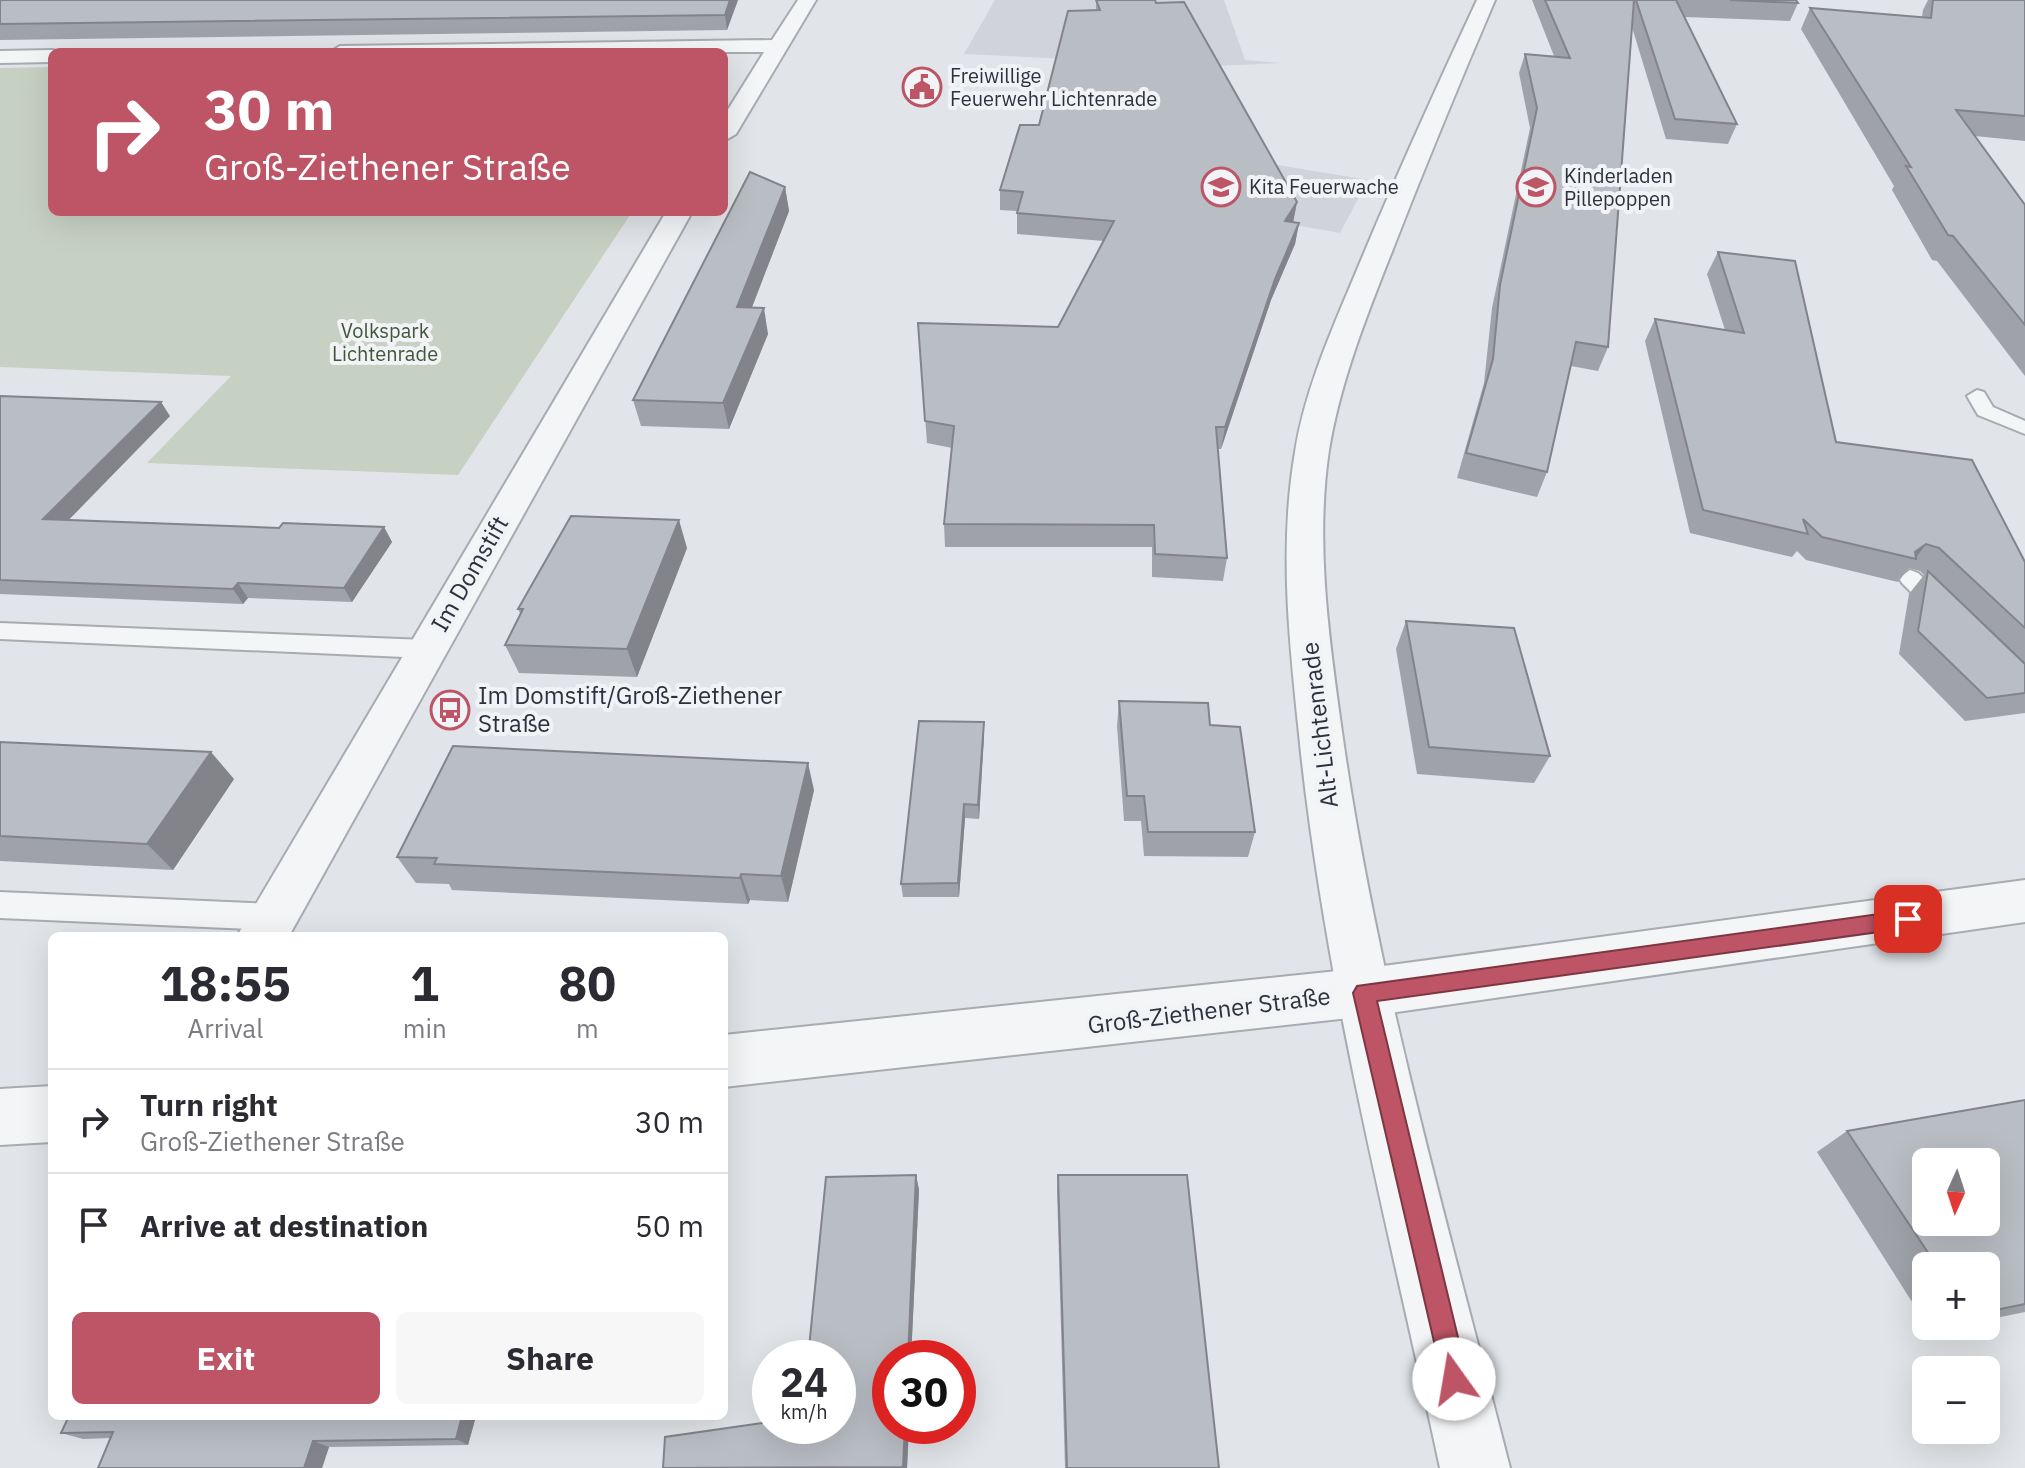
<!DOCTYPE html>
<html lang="en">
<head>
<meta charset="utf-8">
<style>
	body { margin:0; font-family:"IBM Plex Sans",sans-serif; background:#f7f7f7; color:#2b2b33; height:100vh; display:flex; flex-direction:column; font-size:30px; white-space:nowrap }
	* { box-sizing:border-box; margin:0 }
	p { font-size:26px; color:#7c7c81 }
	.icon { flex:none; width:44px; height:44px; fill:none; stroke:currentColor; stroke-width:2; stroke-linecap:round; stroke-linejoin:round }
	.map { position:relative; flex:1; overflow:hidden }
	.panel { position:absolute; left:48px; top:932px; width:680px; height:488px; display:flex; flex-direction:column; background:#fff; border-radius:12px; box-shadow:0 8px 32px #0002 }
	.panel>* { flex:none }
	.hud { position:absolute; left:48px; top:48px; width:680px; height:168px; border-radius:12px; box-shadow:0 8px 32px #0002; background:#be5566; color:#fff; overflow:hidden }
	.needle { width:52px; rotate:183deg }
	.fabs { position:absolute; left:1912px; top:1148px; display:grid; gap:16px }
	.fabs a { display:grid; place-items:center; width:88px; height:88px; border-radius:12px; background:#fff; box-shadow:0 8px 32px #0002; font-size:40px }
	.speed { position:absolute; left:752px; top:1340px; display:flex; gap:16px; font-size:40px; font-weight:700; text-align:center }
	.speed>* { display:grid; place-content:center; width:104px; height:104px; border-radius:50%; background:#fff; box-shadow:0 8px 32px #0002; line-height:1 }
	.speed small { font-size:20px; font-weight:400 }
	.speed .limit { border:12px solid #d22; background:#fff; color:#111 }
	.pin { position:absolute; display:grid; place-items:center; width:68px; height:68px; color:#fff; margin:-34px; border-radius:16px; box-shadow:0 4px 12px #0006 }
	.me { position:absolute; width:88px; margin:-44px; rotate:347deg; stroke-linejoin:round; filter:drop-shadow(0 0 6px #0008) }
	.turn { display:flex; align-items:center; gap:28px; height:168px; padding:0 24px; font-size:36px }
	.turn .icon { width:104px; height:104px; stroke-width:2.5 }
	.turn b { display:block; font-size:56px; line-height:68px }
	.eta { display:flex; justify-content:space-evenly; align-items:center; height:136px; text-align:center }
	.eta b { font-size:48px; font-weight:800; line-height:56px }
	.primary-button { display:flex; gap:16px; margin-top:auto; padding:16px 24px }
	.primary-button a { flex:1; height:92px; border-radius:12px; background:#be5566; color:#fff; font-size:32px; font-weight:800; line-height:92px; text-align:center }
	.primary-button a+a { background:#f7f7f7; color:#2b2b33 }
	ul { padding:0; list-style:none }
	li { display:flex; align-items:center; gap:24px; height:104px; padding:0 24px; border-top:2px solid #e1e1e2 }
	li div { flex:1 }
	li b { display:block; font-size:30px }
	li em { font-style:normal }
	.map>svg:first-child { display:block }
	.built { fill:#d0d3da }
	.green { fill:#c7d1c3 }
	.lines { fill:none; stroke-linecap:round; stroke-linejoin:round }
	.service-casing { stroke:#a7abb2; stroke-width:4 }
	.minor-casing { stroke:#a7abb2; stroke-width:4 }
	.tertiary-casing { stroke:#a7abb2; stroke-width:4 }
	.service { fill:#f3f5f7; fill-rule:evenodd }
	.minor { fill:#f3f5f7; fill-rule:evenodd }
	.tertiary { fill:#f3f5f7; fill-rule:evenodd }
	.wall { fill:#9fa3a9 }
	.shaded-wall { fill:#828489 }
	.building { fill:#b9bdc4; stroke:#828489; stroke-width:2; fill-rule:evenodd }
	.route { fill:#be5566; stroke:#7c3742; stroke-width:2 }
	.labels { text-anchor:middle; stroke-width:8; stroke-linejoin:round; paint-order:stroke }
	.far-poi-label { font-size:20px; fill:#2b323e; stroke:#f1f3f6; text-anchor:start }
	.far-park-label { font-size:20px; fill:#40583a; stroke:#f1f3f6 }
	.street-label { font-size:24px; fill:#2b323e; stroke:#f1f3f6 }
	.poi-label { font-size:24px; fill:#2b323e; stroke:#f1f3f6; text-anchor:start }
</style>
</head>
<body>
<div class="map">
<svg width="2025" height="1468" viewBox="0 0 2025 1468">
	<rect width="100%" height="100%" fill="#e1e4e8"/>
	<!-- built -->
	<g class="built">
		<path d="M995 0H1224L1245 60 1281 63 1215 66 964 54Z"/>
		<path d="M1121 139 1368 180 1340 233 1234 214Z"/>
	</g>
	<!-- green -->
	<path class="green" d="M52 67V212H632L458 475 147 463 231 376 0 367V68Z"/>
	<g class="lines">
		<defs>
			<g id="service">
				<path d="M1977 390 1984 392 1993 407 2025 421V434L1978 415 1967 396Z"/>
				<path d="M1910 570 1918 573 1950 603 1954 609 1950 615H1934L1902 583 1899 578Z"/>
				<path d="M0 623 426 640 435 643 438 649 435 655 426 658 0 639Z"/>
				<path d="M0 892 272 904 283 908 287 917 283 926 272 930 0 918Z"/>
			</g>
			<g id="minor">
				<path d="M798 0H816L736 134 724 141V116L764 52H330L340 46 772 40Z"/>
				<path d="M1477 0H1495C1459 84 1424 169 1391 254 1366 317 1340 383 1329 450 1315 543 1329 639 1342 732 1377 981 1448 1224 1510 1468H1440C1388 1225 1324 982 1299 734 1289 640 1279 546 1295 452 1305 388 1334 325 1359 265 1396 176 1436 88 1477 0Z"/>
				<path d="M52 50 60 52H52V62L0 63V51Z"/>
				<path d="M666 212H692L289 936H237Z"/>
			</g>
			<g id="tertiary">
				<path d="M2025 880V922L1376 1015 724 1087V1035L1376 967Z"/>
				<path d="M52 1086V1142L0 1145V1089Z"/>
			</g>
		</defs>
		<!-- service casing -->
		<use href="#service" class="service-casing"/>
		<!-- minor casing -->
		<use href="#minor" class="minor-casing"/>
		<!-- tertiary casing -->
		<use href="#tertiary" class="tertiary-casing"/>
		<!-- service -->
		<use href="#service" class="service"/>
		<!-- minor -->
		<use href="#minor" class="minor"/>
		<!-- tertiary -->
		<use href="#tertiary" class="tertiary"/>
	</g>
	<!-- wall -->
	<g class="wall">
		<path d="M0 0H738L727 30 0 40Z"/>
		<path d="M1096 0 1297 202 1293 222 1299 223 1295 244 1271 300 1221 449H1218L1227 558 1223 581 1152 577V547H945L944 524 952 448 927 443 918 323 1058 327 1104 241 1017 234V211L1000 210V190L1039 125 1096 10Z"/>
		<path d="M1532 0H1796L1798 3 1790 21 1685 17 1737 124 1728 144 1666 139 1632 27 1608 347 1598 371 1571 366 1547 472 1537 497 1457 478 1484 383 1492 308 1530 128 1519 73 1525 54 1554 56Z"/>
		<path d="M1928 0H2025V141L1975 136 2025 205V376L1937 261 1932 260 1892 190 1894 186 1801 29 1810 8 1922 17 1923 10Z"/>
		<path d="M785 187 789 211 752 307 768 334 729 429 641 426 633 400Z"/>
		<path d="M1718 252 1836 442 2025 562V713L1965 721 1899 654 1909 594 1924 575 1920 571 1909 568 1898 582 1806 560 1797 551 1792 557 1690 533 1645 341 1655 319 1725 330 1707 274Z"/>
		<path d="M0 396 170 416 68 520 279 528 384 527 392 542 352 602 248 598 243 604 0 594Z"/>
		<path d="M687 548 637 677 519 673 505 645 521 615 518 609Z"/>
		<path d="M1406 621 1550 756 1534 783 1417 774 1396 649Z"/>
		<path d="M1119 701 1210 725 1255 832 1248 857 1144 856 1141 821H1124L1117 726Z"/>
		<path d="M984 736 979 819 965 818 959 897H903L901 884Z"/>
		<path d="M0 742 234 779 173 870 0 861Z"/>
		<path d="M814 790 788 902 750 900 748 904 452 890 449 884 416 883 397 857Z"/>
		<path d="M2025 1100V1312L1986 1320V1266H1926V1324L1817 1152 1847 1131Z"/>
		<path d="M916 1175 919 1190 911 1358H890V1426H909L907 1468H663L838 1426Z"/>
		<path d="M1058 1175 1219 1468H1065L1057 1189Z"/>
		<path d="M1928 1326H1955L1931 1331Z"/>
		<path d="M69 1416H476L468 1445 329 1447 322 1468H98L111 1438 83 1439 61 1433Z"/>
	</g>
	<!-- shaded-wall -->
	<g class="shaded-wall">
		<path d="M730 0H738L727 30 725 15Z"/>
		<path d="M785 187 789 211 742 333 737 307Z"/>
		<path d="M1297 202 1293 223 1285 221Z"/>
		<path d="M1299 223 1295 244 1271 300 1221 449 1225 427 1275 279Z"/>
		<path d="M764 308 768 334 729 429 723 403Z"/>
		<path d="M161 402 170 416 55 534 43 519Z"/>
		<path d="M679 520 687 548 637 677 627 649Z"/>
		<path d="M384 527 392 542 352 602 344 588Z"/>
		<path d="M1926 544 1915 559V552Z"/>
		<path d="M238 583 248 598 243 604 233 589Z"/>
		<path d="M984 722V736L979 819 978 805Z"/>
		<path d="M211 752 234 779 173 870 147 844Z"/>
		<path d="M808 763 814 790 788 902 781 876Z"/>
		<path d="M964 804 965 818 959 897 958 883Z"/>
		<path d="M741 874 750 900 748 904 740 878Z"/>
		<path d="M916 1175 919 1190 911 1358H908Z"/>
		<path d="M462 1416H476L468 1445 456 1439Z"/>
		<path d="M905 1426H909L907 1468H904L903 1467Z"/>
		<path d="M313 1441 329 1447 322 1468H304Z"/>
	</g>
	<!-- building -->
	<g class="building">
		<path d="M0 0H730L725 15 0 24Z"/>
		<path d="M1096 0H1155L1156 3 1184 2 1297 202 1285 221 1299 223 1275 279 1225 427H1216L1227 558 1155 554 1154 525 944 524 954 426 925 421 918 323 1058 327 1114 221 1017 213 1023 192 1000 190 1020 125H1039L1068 11 1100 10Z"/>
		<path d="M1545 0H1634L1608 347 1576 342 1547 472 1466 453 1493 359 1500 285 1537 108 1525 54 1570 58Z"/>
		<path d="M1636 0H1676L1737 124 1675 119Z"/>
		<path d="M1730 0H1796L1798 3Z"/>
		<path d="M1933 0H2025V116L1956 110 2025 205V325L1953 236 1948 235 1906 166 1911 167 1810 8 1931 18Z"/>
		<path d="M750 172 785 187 737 307 764 308 723 403 633 400Z"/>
		<path d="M1718 252 1795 261 1836 442 1972 460 2025 562V628L1939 548 1926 544 1915 552 1916 559 1822 537 1803 519 1808 534 1703 510 1655 319 1744 333Z"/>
		<path d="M0 396 161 402 43 519 279 528 283 523 384 527 344 588 238 583 233 589 0 580Z"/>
		<path d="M571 516 679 520 627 649 505 645 523 609H518Z"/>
		<path d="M1928 571 2025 664V693L1987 698 1918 631Z"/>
		<path d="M1406 621 1514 628 1550 756 1429 747Z"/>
		<path d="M1119 701 1208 703 1210 725 1240 727 1255 832H1148L1144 796H1127Z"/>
		<path d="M919 721 984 722 978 805 964 804 958 883 901 884Z"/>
		<path d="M0 742 211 752 147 844 0 836Z"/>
		<path d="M453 746 808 763 781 876 741 874 740 878 434 864 437 858 397 857Z"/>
		<path d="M2025 1100V1304L1986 1312V1266H1937L1847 1131ZM1926 1162H1986V1222H1926Z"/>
		<path d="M916 1175 908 1358H890V1426H905L903 1467 663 1468 665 1437 770 1422V1426H838V1358H808L826 1177Z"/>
		<path d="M1058 1175H1187L1219 1468H1067Z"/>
		<path d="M69 1416H462L456 1439 313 1441 304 1468H98L113 1432 61 1433Z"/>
	</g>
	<!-- route -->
	<path class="route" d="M1908 910 1916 912 1919 919 1916 925 1908 928 1377 1001 1468 1379 1464 1389 1454 1393 1445 1389 1353 993 1357 986Z"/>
	<!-- icons -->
	<defs>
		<symbol id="civic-ring" viewBox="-11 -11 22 22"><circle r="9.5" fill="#f1f3f6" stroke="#be5566" stroke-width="1.5"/><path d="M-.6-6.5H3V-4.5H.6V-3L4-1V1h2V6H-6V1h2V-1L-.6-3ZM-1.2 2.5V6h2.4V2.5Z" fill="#be5566"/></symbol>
		<symbol id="school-ring" viewBox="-11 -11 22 22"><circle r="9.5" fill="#f1f3f6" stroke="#be5566" stroke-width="1.5"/><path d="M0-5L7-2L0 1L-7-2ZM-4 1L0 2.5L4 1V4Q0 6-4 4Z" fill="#be5566"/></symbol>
		<symbol id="bus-ring" viewBox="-11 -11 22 22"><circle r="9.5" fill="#f1f3f6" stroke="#be5566" stroke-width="1.5"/><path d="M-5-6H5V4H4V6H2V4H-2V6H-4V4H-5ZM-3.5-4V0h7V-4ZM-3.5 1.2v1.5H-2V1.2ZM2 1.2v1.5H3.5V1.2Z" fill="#be5566"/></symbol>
	</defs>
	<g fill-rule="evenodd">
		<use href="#civic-ring" x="900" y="65" width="44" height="44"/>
		<use href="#school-ring" x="1199" y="165" width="44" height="44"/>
		<use href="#school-ring" x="1514" y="165" width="44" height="44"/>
		<use href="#bus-ring" x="428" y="688" width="44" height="44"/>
	</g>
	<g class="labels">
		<!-- far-poi labels -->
		<g class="far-poi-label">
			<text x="950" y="83">Freiwillige<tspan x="950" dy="23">Feuerwehr Lichtenrade</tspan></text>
			<text x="1564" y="183">Kinderladen<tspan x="1564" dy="23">Pillepoppen</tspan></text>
			<text x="1249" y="194">Kita Feuerwache</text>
		</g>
		<!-- far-park labels -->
		<g class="far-park-label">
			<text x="385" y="338">Volkspark<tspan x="385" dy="23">Lichtenrade</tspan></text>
		</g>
		<!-- street labels -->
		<g class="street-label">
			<text transform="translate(470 574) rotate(-60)" y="8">Im Domstift</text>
			<text transform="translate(1320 725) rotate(-97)" y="8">Alt-Lichtenrade</text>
			<text transform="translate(1209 1011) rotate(-7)" y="8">Groß-Ziethener Straße</text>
		</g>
		<!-- poi labels -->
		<g class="poi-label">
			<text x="478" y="704">Im Domstift/Groß-Ziethener<tspan x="478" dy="28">Straße</tspan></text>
		</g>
	</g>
</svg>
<div class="fabs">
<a><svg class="needle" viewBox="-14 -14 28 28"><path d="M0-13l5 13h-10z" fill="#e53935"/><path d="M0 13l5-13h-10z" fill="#7c7c81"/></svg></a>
<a>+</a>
<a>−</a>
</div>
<div class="speed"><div>24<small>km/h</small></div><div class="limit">30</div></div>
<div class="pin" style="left:1908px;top:919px;background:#d93025"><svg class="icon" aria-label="arrive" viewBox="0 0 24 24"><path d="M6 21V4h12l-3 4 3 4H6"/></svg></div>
<svg class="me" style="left:1454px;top:1379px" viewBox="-20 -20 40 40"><circle r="19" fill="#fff"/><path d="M0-13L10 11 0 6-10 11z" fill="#be5566"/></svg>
<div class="hud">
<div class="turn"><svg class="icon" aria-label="right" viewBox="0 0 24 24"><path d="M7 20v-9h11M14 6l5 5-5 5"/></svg><div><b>30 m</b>Groß-Ziethener Straße</div></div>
</div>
<section class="panel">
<div class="eta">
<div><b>18:55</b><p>Arrival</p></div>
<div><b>1</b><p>min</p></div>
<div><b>80</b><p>m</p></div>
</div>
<ul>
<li><svg class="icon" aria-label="right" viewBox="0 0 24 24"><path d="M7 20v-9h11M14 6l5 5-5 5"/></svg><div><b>Turn right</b><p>Groß-Ziethener Straße</p></div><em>30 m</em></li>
<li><svg class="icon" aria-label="arrive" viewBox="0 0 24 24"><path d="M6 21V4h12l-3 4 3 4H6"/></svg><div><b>Arrive at destination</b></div><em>50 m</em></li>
</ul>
<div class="primary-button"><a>Exit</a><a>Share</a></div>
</section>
</div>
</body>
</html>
